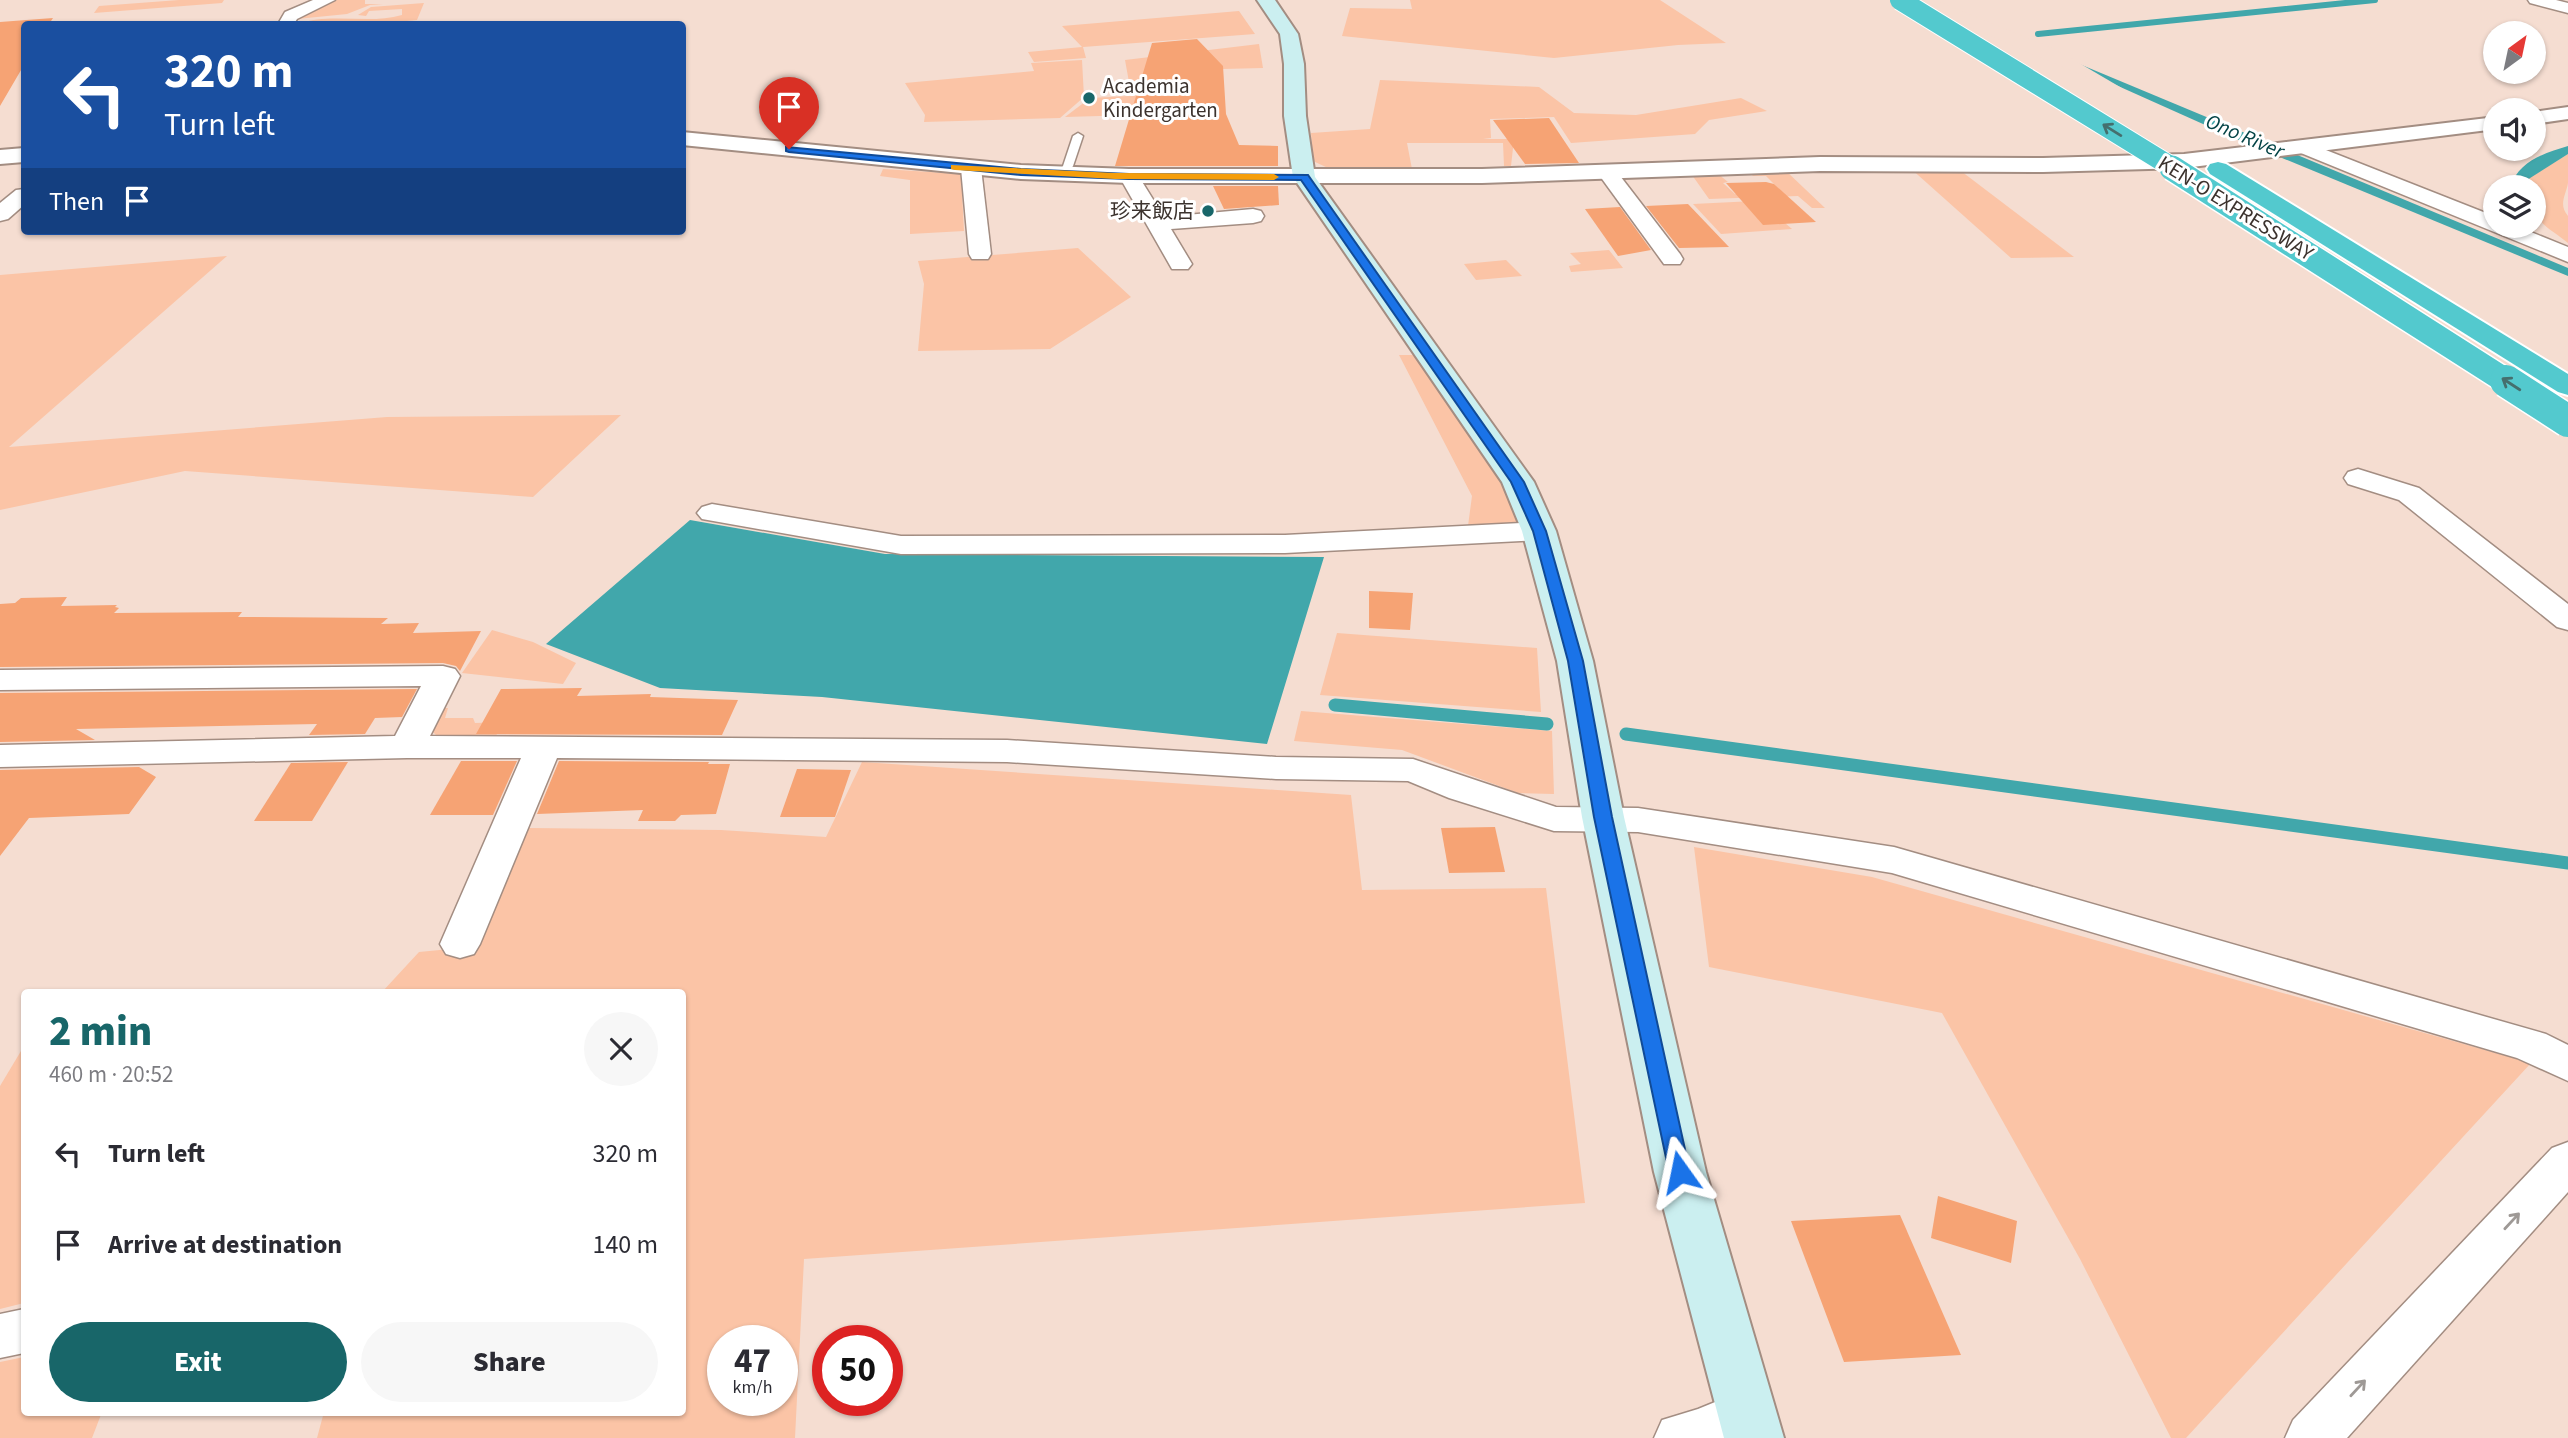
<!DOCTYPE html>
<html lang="en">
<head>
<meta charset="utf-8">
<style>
	body { margin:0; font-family:"Source Sans 3","Noto Sans JP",sans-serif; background:#f7f7f7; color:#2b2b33; height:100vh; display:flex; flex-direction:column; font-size:26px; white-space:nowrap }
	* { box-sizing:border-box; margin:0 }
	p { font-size:23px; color:#7c7c81 }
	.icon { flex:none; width:38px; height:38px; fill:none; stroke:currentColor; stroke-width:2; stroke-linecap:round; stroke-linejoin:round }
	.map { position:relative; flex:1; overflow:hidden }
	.sheet { position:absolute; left:21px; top:989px; width:665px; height:427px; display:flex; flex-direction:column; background:#fff; border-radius:7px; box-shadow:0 2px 5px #0004 }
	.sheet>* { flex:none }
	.hud { position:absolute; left:21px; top:21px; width:665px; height:214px; border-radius:7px; box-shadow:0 2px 5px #0004; background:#1a4fa0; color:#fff; overflow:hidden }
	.needle { width:46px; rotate:33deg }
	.buttons { position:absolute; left:2483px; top:21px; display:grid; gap:14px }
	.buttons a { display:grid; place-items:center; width:63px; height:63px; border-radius:50%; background:#fff; box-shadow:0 2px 5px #0004; font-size:35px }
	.speed { position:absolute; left:707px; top:1325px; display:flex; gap:14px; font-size:35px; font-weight:700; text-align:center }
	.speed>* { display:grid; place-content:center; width:91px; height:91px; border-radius:50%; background:#fff; box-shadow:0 2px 5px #0004; line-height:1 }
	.speed small { font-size:18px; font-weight:400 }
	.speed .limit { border:10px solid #d22; background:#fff; color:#111 }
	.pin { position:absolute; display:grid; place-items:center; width:60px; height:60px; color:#fff; margin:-72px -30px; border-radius:50% 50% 50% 0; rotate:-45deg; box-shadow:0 0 7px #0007 }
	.pin .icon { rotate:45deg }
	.me { position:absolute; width:77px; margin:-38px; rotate:348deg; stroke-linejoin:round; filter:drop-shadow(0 0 5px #0008) }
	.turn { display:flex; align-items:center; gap:24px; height:147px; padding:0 28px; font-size:32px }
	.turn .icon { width:91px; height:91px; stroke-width:2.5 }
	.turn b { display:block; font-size:49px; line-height:60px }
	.then { display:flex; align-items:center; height:66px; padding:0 28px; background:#0003; gap:14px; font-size:26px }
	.round { display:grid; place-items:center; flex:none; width:74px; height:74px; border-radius:37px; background:#f7f7f7 }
	.overview { display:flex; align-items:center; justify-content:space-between; height:119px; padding:0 28px }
	h1 { font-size:42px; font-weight:800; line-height:52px; color:#186669 }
	.cta { display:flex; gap:14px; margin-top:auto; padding:14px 28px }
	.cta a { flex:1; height:80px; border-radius:42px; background:#186669; color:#fff; font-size:28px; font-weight:800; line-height:80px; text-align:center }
	.cta a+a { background:#f7f7f7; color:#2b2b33 }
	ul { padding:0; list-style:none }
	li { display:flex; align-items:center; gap:21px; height:91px; padding:0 28px }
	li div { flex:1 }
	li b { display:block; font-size:26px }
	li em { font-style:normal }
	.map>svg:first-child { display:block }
	.green { fill:#fbc4a6; fill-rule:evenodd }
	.water { fill:#41a7ab }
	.pier { fill:#f5ddd1 }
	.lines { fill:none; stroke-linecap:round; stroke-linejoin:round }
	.stream-far1 { stroke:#41a7ab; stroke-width:6 }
	.stream { stroke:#41a7ab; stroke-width:13 }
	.building { fill:#f6a374 }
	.service-casing { stroke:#a38d82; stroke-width:3 }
	.minor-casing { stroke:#a38d82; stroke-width:3 }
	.tertiary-casing { stroke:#a38d82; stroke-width:4 }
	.secondary-casing { stroke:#a38d82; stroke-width:4 }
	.motorway-casing { stroke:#fff; stroke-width:4 }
	.service { fill:#fff; fill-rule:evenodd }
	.minor { fill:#fff; fill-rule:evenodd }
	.tertiary { fill:#fff; fill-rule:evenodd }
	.secondary { fill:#cbeff0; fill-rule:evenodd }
	.motorway { fill:#53c9ce; fill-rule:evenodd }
	.motorway-bridge-far2-casing { stroke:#fff; stroke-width:22; stroke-linecap:butt }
	.motorway-bridge-far1-casing { stroke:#fff; stroke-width:28; stroke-linecap:butt }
	.motorway-bridge-casing { stroke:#fff; stroke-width:35; stroke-linecap:butt }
	.motorway-bridge-far2 { stroke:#53c9ce; stroke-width:20 }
	.motorway-bridge-far1 { stroke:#53c9ce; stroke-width:25 }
	.motorway-bridge { stroke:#53c9ce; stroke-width:32 }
	.oneway { stroke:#456f6e }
	.oneway2 { stroke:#9e9996 }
	.route { fill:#1a73e8; stroke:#114b97; stroke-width:2 }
	.slow { fill:#f59e0b }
	.poi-dot { fill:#186669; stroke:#fff; stroke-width:2.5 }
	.labels { text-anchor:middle; stroke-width:6; stroke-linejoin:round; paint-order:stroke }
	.far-poi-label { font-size:21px; fill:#3c332e; stroke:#fff; text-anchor:start }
	.far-water-label { font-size:21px; font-style:italic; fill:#044447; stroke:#fff }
	.far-street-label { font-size:21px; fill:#3c332e; stroke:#fff }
</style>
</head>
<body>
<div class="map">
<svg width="2568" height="1438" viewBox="0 0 2568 1438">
	<rect width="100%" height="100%" fill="#f5ddd1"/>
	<!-- green -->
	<g class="green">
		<path d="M179 0H224L222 3 94 13 99 6Z"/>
		<path d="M337 0H365V4H383L370 5 347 14 297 19Z"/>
		<path d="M1410 0H1660L1726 43 1678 45 1554 58 1342 36 1350 8 1412 9Z"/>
		<path d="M424 3 417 20 376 24H298C331 12 368 25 402 15V9L369 11 366 16 358 15 371 7Z"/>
		<path d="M1239 11 1255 34 1083 47 1086 58 1034 62 1028 52 1082 47 1062 26Z"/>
		<path d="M1259 44 1263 68 1223 69 1192 80 1129 82 1125 60Z"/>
		<path d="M1082 60 1084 97 1060 118 924 122 925 115 905 83 1034 71 1031 63Z"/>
		<path d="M1380 80 1539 87 1574 113 1636 115 1741 98 1767 111 1709 120 1695 134 1571 143 1554 117 1490 119 1491 138 1483 139H1514L1511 166H1504L1503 143H1407L1412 169 1328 168 1313 161 1311 133 1370 129Z"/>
		<path d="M1168 94V114L1065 117 1090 98Z"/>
		<path d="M2568 154C2568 163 2568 174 2568 183 2566 195 2558 204 2568 216V243C2540 221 2534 225 2534 187H2526V180Z"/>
		<path d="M1909 167 1957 168 2074 257 2011 258Z"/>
		<path d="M883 169 961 174 964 231 910 234V180L880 176Z"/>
		<path d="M1784 169 1825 208H1812L1798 196 1709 199 1692 175 1717 173 1728 182 1723 183 1735 194 1782 192 1766 176H1753L1748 171Z"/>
		<path d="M1754 201 1770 210 1792 229 1721 234 1693 204Z"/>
		<path d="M1078 248 1131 297 1050 349 918 351 924 284 918 261Z"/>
		<path d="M1609 250 1623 268 1571 272 1569 266 1581 264 1570 253Z"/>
		<path d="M227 256 9 447 387 417 621 415 533 497 185 471 0 510V275Z"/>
		<path d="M1506 260 1522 276 1476 280 1464 264Z"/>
		<path d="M1399 355H1414L1506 485 1520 528 1468 526 1472 496Z"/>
		<path d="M492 630 533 642 576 663 563 684 462 673Z"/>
		<path d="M1337 633 1537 648 1541 712 1320 695Z"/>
		<path d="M443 708H448L445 718H473L475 723 503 722 495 738H439L432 731Z"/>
		<path d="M1301 711 1552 731 1554 794 1518 793 1402 750 1294 741Z"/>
		<path d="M862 762 1351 795 1362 890 1546 888 1585 1203 804 1259 795 1438H317L324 1412H682V992H382L419 952 471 947 529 828 721 830 826 837ZM723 1340H782V1400H723Z"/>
		<path d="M1694 847 1872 877 2531 1063 2186 1438H2171L2080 1259 1942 1013 1709 967Z"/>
		<path d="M24 1046V1303L0 1309V1086Z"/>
		<path d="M24 1357V1412H102L92 1438H0V1362Z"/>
	</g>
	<!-- water -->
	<g class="water">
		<path d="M1926 0 2568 268V276L2241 141Z"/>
		<path d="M2568 146V154L2527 180 2526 187H2510C2519 161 2544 153 2568 146Z"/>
		<path d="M690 520 885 554 1324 557 1267 744 822 697 660 688 546 644Z"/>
	</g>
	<!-- pier -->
	<path class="pier" d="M1911 0H1935L2057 50 2149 104 1913 3Z"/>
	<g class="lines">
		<!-- stream-far1 -->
		<path class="stream-far1" d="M2038 34 2375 0"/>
		<!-- stream -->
		<g class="stream">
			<path d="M1335 705 1547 724"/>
			<path d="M1626 734 2568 863"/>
		</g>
	</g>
	<!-- building -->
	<g class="building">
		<path d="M53 18 49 24H24V65L0 106V22Z"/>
		<path d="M1197 39 1223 66 1226 114 1239 145 1278 146V166H1115L1152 43Z"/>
		<path d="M1549 118 1579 163 1525 164 1493 120Z"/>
		<path d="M1766 182 1774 184 1816 222 1763 225 1726 183Z"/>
		<path d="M1213 186H1278L1279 205 1224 209Z"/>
		<path d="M1688 204 1729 247 1679 248 1646 206Z"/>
		<path d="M1620 207 1651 250 1618 256 1585 209Z"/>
		<path d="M1369 591 1413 593 1410 630 1369 628Z"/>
		<path d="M67 597 61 606 117 605 115 607 119 608 114 613 242 612 238 617 388 618 381 624 419 623 413 633 481 631 460 671 456 666 443 663 0 667V604L15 603 21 598Z"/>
		<path d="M582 688 577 696 651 694 650 697 738 700 722 735 476 734 501 689Z"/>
		<path d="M417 689 402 717 375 718 365 734 309 735 317 724 76 729 95 740 0 742V693Z"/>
		<path d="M461 761H517L493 815H430Z"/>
		<path d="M559 761 709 762 708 764H730L716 814 681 815 675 821H638L643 810 537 814Z"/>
		<path d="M348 762 312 821H254L291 763Z"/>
		<path d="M139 767 156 777 129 814 29 818 0 856V770Z"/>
		<path d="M797 769 851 770 835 817H780Z"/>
		<path d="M1495 827 1505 872 1449 873 1441 828Z"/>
		<path d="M1938 1196 2017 1221 2011 1263 1931 1238Z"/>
		<path d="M1900 1215 1961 1355 1844 1362 1791 1221Z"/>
	</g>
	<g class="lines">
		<defs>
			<path id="service" d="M1078 133 1083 136 1073 166 1066 176H1058L1057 174 1063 166 1073 136Z"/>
			<g id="minor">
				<path d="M313 0H335L297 19 294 24H278L285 12Z"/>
				<path d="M2528 0H2556L2568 3V13L2530 3Z"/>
				<path d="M2303 141 2496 217V226H2516L2568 247V262L2296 151 2293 147 2296 143Z"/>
				<path d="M971 162 978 164 981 168 991 254 988 259H972L969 254 961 168 964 164Z"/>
				<path d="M1607 166 1614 168 1680 254 1683 259 1680 264H1664L1597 172 1600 168Z"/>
				<path d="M1129 170 1136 172 1164 217 1253 209 1261 211 1264 216 1261 221 1253 223 1171 229 1192 264 1188 269H1172L1119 176 1122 172Z"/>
				<path d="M24 189V205L8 219 0 221V203L16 190Z"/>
				<path d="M2358 469 2419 488 2568 604V630L2557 627 2399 500 2348 484 2344 478 2348 472Z"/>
				<path d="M712 504 901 536 1285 535 1539 522 1550 525 1554 531 1550 537 1539 540 1285 553 901 554 702 519 697 513 702 507Z"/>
				<path d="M443 666 455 669 460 676 430 736 1007 740 1276 757 1413 759 1556 807 1638 808 1894 847 2546 1034 2568 1045V1081L2517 1058 1892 873 1638 832 1554 831 1449 798 1408 781 1276 779 1007 762 557 758 480 944 474 954 460 958 446 954 440 944 521 758H407L0 767V745L395 736 421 686 0 690V670Z"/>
				<path d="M2568 1142V1192L2347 1438H2285L2293 1420 2552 1148Z"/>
				<path d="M24 1309V1353L0 1358V1314Z"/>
				<path d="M1747 1389 1766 1396 1774 1413 1766 1430 1749 1438H1654L1662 1420 1698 1409Z"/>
			</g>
			<g id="tertiary">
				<path d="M2568 107V119L2534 124V112Z"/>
				<path d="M2496 117V129L2184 168 2043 172 1820 171 1482 183H1129L1021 179 682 145V132L1021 165 1129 169H1482L1820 157 2043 158 2184 154Z"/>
				<path d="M24 148V162L0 164V150Z"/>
			</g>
			<path id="secondary" d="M1257 0H1275L1298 34 1304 64 1306 116 1315 177 1534 482 1556 531 1593 661 1624 817 1706 1172 1784 1438H1724L1654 1172 1582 817 1557 661 1522 531 1502 482 1293 177 1284 116V64L1280 34Z"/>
			<path id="motorway" d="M2218 162 2226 164 2568 374V395L2558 392 2210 174 2207 169 2210 164Z"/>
		</defs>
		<!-- service casing -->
		<use href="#service" class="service-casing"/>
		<!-- minor casing -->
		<use href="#minor" class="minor-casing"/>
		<!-- tertiary casing -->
		<use href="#tertiary" class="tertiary-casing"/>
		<!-- secondary casing -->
		<use href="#secondary" class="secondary-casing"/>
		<!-- motorway casing -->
		<use href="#motorway" class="motorway-casing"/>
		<!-- service -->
		<use href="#service" class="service"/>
		<!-- minor -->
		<use href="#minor" class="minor"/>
		<!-- tertiary -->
		<use href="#tertiary" class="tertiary"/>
		<!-- secondary -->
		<use href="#secondary" class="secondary"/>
		<!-- motorway -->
		<use href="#motorway" class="motorway"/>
		<defs>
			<path id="motorway-bridge-far2" d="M1900 0 2175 169"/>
			<path id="motorway-bridge-far1" d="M2172 168 2509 383"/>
			<path id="motorway-bridge" d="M2506 381 2568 421"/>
		</defs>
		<!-- motorway-bridge-far2 casing -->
		<use href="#motorway-bridge-far2" class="motorway-bridge-far2-casing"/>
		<!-- motorway-bridge-far1 casing -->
		<use href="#motorway-bridge-far1" class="motorway-bridge-far1-casing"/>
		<!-- motorway-bridge casing -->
		<use href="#motorway-bridge" class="motorway-bridge-casing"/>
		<!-- motorway-bridge-far2 -->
		<use href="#motorway-bridge-far2" class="motorway-bridge-far2"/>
		<!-- motorway-bridge-far1 -->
		<use href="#motorway-bridge-far1" class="motorway-bridge-far1"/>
		<!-- motorway-bridge -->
		<use href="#motorway-bridge" class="motorway-bridge"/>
	</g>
	<!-- one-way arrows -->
	<defs><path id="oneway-shaft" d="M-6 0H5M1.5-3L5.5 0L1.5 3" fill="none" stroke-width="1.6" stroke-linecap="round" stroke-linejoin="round" transform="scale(1.75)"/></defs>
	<g class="oneway">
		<use href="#oneway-shaft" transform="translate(2112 130) rotate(-148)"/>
		<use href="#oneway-shaft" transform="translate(2511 384) rotate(-147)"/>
	</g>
	<g class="oneway2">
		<use href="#oneway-shaft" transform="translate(2512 1221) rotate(-47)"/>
		<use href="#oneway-shaft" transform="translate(2358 1388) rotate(-47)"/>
	</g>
	<!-- route -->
	<path class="route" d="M786 147 1021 169 1129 174 1308 175 1524 482 1546 531 1583 661 1612 817 1690 1172 1687 1178 1680 1181 1672 1178 1669 1172 1594 817 1568 661 1533 531 1511 482 1301 180 1129 179 1021 175 789 152 786 151Z"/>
	<!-- slow -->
	<path class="slow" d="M951 165 1115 173 1274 174 1279 177 1274 180 1115 179 955 170 951 169Z"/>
	<!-- markers -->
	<g class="poi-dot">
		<circle cx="1089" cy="98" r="7"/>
		<circle cx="1208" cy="211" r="7"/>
	</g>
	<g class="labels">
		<!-- far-poi labels -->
		<g class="far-poi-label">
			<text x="1103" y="93">Academia<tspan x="1103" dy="24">Kindergarten</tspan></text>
			<text x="1194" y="218" text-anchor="end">珍来飯店</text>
		</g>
		<!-- far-water labels -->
		<g class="far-water-label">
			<text transform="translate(2245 136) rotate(23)" y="7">Ono River</text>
		</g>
		<!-- far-street labels -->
		<g class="far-street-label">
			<text transform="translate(2236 208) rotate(32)" y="7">KEN-O EXPRESSWAY</text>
		</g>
	</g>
</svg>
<div class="buttons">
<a><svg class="needle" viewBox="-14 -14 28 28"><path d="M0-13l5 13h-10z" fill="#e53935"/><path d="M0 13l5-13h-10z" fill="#7c7c81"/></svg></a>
<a><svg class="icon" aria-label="sound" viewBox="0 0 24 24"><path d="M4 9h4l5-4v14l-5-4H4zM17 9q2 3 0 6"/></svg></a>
<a><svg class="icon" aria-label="layers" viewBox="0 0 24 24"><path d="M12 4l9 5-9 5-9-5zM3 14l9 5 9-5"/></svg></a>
</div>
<div class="speed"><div>47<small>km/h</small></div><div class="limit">50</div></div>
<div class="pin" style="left:789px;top:149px;background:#d93025"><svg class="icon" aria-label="arrive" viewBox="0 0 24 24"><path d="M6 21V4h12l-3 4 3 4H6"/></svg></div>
<svg class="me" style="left:1680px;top:1172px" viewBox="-20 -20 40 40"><path d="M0-17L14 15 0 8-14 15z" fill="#1a73e8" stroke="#fff" stroke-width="4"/></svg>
<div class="hud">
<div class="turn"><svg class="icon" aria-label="left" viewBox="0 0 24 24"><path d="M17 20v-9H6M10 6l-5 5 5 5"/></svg><div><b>320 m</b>Turn left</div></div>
<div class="then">Then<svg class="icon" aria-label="arrive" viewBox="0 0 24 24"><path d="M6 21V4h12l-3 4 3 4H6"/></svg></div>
</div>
<section class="sheet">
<div class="overview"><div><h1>2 min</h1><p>460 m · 20:52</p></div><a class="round"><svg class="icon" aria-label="close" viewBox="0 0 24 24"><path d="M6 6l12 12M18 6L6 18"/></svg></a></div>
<ul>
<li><svg class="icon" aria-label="left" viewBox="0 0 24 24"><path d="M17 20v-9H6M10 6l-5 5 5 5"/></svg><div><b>Turn left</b></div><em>320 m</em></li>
<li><svg class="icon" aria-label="arrive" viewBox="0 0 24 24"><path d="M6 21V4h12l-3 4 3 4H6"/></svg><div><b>Arrive at destination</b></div><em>140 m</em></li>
</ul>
<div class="cta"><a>Exit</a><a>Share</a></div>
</section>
</div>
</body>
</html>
